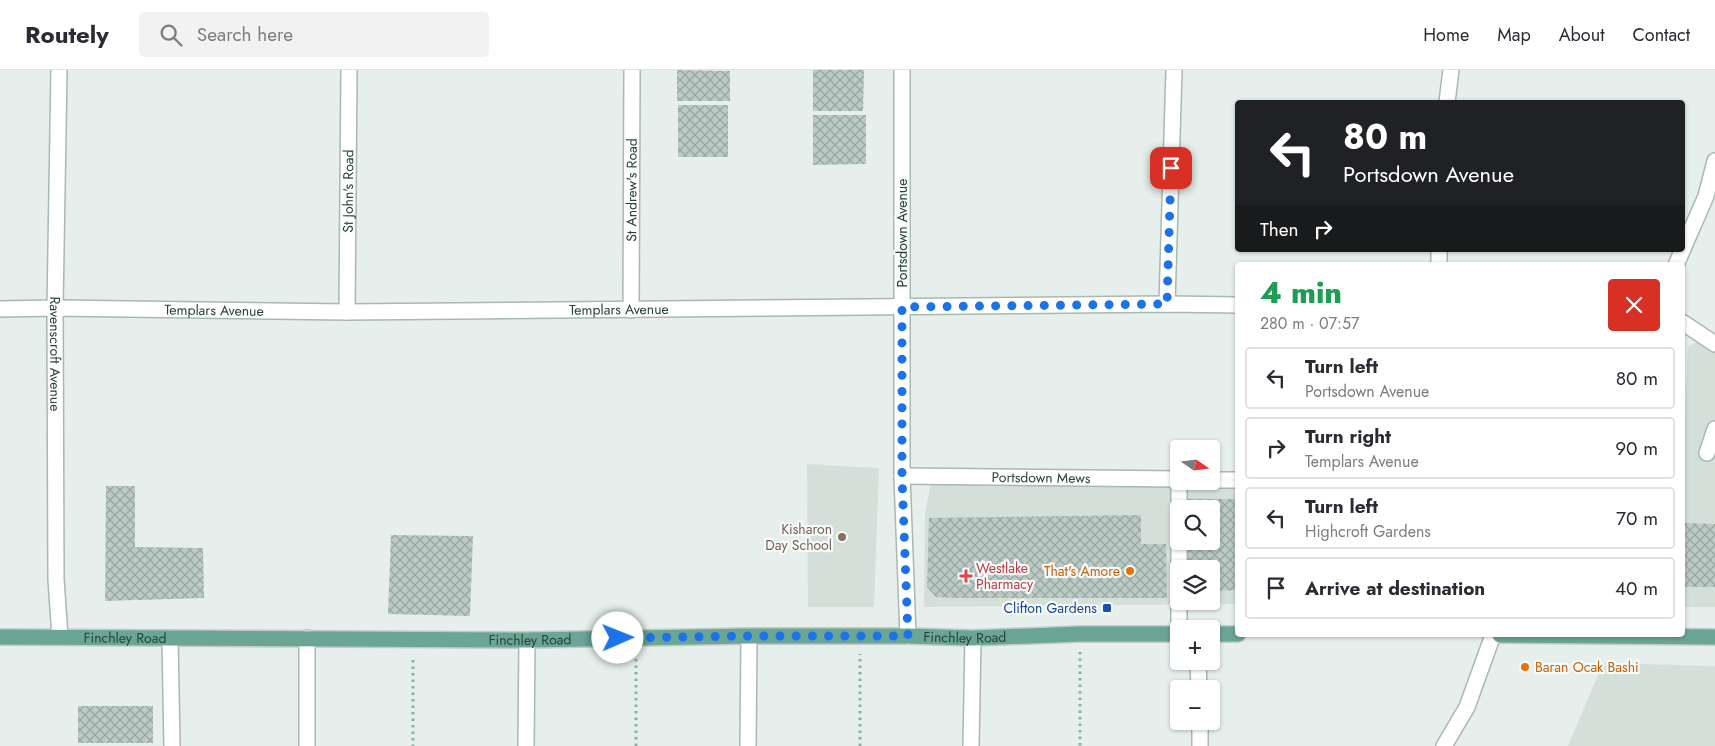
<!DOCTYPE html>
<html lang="en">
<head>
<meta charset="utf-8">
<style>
	body { margin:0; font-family:Jost,sans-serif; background:#f2f2f3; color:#2b2b33; height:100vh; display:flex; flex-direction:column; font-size:19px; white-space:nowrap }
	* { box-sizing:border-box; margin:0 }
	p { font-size:16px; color:#7c7c81 }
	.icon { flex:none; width:28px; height:28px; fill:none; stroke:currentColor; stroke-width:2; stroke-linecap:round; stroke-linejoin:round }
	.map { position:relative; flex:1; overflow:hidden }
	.panel { position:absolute; left:1235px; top:192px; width:450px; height:375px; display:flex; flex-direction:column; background:#fff; border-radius:5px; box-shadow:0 1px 4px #0004 }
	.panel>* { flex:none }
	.top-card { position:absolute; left:1235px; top:30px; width:450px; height:152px; border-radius:5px; box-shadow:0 1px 4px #0004; background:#202124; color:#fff; overflow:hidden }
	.needle { width:32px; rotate:104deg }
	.controls { position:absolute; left:1170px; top:370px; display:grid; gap:10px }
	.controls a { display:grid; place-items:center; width:50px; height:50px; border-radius:5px; background:#fff; box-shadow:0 1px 4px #0004; font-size:25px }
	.pin { position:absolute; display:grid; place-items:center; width:42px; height:42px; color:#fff; margin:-21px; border-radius:10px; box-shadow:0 2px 8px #0006 }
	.me { position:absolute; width:55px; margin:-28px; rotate:89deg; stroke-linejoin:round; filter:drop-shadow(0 0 4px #0008) }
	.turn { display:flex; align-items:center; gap:18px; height:105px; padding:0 25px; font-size:22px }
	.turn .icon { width:65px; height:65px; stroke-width:2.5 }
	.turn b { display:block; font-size:35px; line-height:42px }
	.then { display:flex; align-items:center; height:48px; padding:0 25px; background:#0003; gap:10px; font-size:19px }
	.round { display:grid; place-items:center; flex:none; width:52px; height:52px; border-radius:5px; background:#f2f2f3 }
	.head { display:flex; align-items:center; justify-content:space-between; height:85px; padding:0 25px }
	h1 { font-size:30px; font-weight:800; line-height:38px; color:#1e9e55 }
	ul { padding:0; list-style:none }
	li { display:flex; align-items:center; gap:15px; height:62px; margin:0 10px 8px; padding:0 15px; border:2px solid #e1e1e2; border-radius:5px }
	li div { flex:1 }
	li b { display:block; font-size:19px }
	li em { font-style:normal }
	header { display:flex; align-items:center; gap:30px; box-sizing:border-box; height:70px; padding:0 25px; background:#fff; border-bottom:1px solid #e1e1e2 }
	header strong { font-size:24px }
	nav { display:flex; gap:28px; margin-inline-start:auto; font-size:18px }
	.search { width:350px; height:45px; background:#f2f2f3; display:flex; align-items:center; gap:12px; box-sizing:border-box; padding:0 18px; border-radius:5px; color:#7c7c81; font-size:19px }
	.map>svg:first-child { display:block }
	.built { fill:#d4dfda; fill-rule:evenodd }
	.building { fill:url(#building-cross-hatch) }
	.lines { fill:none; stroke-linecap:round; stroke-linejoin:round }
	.minor-casing { stroke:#a8b8b2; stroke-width:18 }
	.major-casing { stroke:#c2cac8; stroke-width:18 }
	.path { stroke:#86b3a5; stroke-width:3; stroke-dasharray:2.5 4; stroke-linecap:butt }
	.minor { stroke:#fff; stroke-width:15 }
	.major { stroke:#6aa596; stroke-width:15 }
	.route { stroke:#1a73e8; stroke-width:9; stroke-dasharray:0 16.2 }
	.education-dot { fill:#8d6e63; stroke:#f7fbf9; stroke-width:2 }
	.food-dot { fill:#e8710a; stroke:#f7fbf9; stroke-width:2 }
	.health-dot { fill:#e0444e; stroke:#f7fbf9; stroke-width:2 }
	.transit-dot { fill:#1a4fb4; stroke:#f7fbf9; stroke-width:2 }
	.labels { text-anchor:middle; stroke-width:4.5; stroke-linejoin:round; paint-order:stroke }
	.street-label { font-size:14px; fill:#24423a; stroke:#f7fbf9 }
	.education-label { font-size:14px; fill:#785e54; stroke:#f7fbf9; text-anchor:end }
	.health-label { font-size:14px; fill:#be3a42; stroke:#f7fbf9; text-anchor:start }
	.food-label { font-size:14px; fill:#c56008; stroke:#f7fbf9; text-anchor:end }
	.transit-label { font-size:14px; fill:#164399; stroke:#f7fbf9; text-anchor:end }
</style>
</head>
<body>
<header>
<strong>Routely</strong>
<div class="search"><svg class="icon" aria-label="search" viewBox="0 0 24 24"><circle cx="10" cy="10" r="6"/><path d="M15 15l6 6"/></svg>Search here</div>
<nav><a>Home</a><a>Map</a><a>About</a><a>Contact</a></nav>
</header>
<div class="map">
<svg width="1715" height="676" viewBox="0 0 1715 676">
	<defs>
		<pattern id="building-cross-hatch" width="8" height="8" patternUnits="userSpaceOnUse" patternTransform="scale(1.25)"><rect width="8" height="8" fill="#bbcac4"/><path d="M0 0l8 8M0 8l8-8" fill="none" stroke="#98a6a0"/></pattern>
	</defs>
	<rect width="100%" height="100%" fill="#e6efeb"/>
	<!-- built -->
	<g class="built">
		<path d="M1715 262V537H1683L1682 347H1685L1688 277Z"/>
		<path d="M807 394 879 398 874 537H808Z"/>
		<path d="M932 406 1179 411 1237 410V534L924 537 925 444ZM1179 439H1211V471H1179ZM1179 499H1211V531H1179Z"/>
		<path d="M1603 593 1715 596V676H1568Z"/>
	</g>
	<!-- building -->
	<g class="building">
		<path d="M677 0 730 1V31H677Z"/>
		<path d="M813 0H864L863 41H813Z"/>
		<rect x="678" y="35" width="50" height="52"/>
		<path d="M813 45H866V94L813 95Z"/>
		<path d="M106 416H135V477L203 478 204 528 105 531Z"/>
		<path d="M1186 429H1238V520L1211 521V499H1186V471H1211V439H1186Z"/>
		<path d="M1141 445V474H1166L1167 528H955L936 527 927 517 929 448Z"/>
		<path d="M1682 453 1715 454V517H1682Z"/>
		<path d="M391 465 473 466 470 546 388 544Z"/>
		<rect x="78" y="636" width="75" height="37"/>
	</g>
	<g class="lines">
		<defs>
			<g id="minor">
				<path id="s1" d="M59 0 55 238 56 509 60 567"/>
				<path d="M902 0V406L908 566"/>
				<path d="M1447 32 1451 0"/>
				<path d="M1439 195V180"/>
				<path d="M1676 195 1706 126 1715 91"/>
				<path d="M1167 234 1174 0"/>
				<path id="s2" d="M0 239 55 238 347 242 1167 234 1238 235"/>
				<path id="s3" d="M631 240 632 0"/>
				<path id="s4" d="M347 242 349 0"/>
				<path d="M1682 252 1715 274"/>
				<path d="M1707 383 1715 359"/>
				<path id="s5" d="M902 406 1179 409"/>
				<path d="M1211 410H1238"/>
				<path d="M1179 439V411"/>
				<path d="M1179 499V471"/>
				<path d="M1179 559V531"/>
				<path d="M170 568 172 676"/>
				<path d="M307 568V676"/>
				<path d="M1198 591 1199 619"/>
				<path d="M1200 651V676"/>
				<path d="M526 676 527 570"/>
				<path d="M748 676 749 566"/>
				<path d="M971 676 973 568"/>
				<path d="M1444 676 1467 637 1493 565"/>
			</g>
			<g id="major">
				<path d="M1211 564H1238"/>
				<path d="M1500 565 1715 567"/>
				<path id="s6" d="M0 567 527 570 749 566H908L973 568 1080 564H1179"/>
			</g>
		</defs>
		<!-- minor casing -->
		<use href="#minor" class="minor-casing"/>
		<!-- major casing -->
		<use href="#major" class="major-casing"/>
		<!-- path -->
		<g class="path">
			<path d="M1080 582V676"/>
			<path d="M413 590V676"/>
			<path d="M636 676V588"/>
			<path d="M860 676V584"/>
		</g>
		<!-- minor -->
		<use href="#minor" class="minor"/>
		<!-- major -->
		<use href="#major" class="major"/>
	</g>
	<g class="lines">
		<!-- route -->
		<path class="route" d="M618 568 748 566H908L902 406V237L1167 234 1171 98"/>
	</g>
	<!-- markers -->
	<circle class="education-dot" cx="842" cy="467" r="5"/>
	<g class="food-dot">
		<circle cx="1130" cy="501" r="5"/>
		<circle cx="1525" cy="597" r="5"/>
	</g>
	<path class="health-dot" d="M963.5 498.5h5v5h5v5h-5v5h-5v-5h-5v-5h5z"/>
	<rect class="transit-dot" x="1102" y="533" width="10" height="10" rx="2.5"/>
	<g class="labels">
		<!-- street labels -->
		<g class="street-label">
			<text dy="5" stroke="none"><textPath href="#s3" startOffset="120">St Andrew's Road</textPath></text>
			<text dy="5" stroke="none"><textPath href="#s4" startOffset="121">St John's Road</textPath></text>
			<text transform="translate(902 163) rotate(-90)" y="5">Portsdown Avenue</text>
			<text dy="5" stroke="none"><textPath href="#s2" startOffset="214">Templars Avenue</textPath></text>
			<text dy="5" stroke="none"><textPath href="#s2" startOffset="619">Templars Avenue</textPath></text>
			<text dy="5" stroke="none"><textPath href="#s1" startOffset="284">Ravenscroft Avenue</textPath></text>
			<text dy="5" stroke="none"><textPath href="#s5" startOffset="139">Portsdown Mews</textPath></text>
			<text dy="5" stroke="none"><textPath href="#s6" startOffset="965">Finchley Road</textPath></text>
			<text dy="5" stroke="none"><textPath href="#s6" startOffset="125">Finchley Road</textPath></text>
			<text dy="5" stroke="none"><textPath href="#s6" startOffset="530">Finchley Road</textPath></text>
		</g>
		<!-- education labels -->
		<g class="education-label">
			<text x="832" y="464">Kisharon<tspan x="832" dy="16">Day School</tspan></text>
		</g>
		<!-- health labels -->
		<g class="health-label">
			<text x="976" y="503">Westlake<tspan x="976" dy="16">Pharmacy</tspan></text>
		</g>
		<!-- food labels -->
		<g class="food-label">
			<text x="1120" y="506">That's Amore</text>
			<text x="1535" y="602" text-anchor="start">Baran Ocak Bashi</text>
		</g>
		<!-- transit labels -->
		<g class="transit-label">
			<text x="1097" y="543">Clifton Gardens</text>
		</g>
	</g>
</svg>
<div class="controls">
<a><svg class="needle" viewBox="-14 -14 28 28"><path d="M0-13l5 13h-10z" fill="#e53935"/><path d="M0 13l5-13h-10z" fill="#7c7c81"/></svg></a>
<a><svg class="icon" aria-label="search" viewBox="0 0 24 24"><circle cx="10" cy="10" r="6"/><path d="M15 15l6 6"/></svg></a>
<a><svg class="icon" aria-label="layers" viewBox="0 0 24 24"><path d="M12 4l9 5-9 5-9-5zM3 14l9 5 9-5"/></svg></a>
<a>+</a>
<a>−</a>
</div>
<div class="pin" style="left:1171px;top:98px;background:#d93025"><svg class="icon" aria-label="arrive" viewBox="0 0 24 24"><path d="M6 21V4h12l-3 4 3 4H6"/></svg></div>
<svg class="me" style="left:618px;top:568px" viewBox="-20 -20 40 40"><circle r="19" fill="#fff"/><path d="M0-13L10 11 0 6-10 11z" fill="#1a73e8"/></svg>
<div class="top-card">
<div class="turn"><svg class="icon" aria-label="left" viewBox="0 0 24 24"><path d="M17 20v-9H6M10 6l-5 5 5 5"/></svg><div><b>80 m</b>Portsdown Avenue</div></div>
<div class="then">Then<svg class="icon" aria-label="right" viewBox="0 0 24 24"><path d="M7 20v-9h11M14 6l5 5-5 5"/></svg></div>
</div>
<section class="panel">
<div class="head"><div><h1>4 min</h1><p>280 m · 07:57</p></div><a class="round" style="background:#d93025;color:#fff"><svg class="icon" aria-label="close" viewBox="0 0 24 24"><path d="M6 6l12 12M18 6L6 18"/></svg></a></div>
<ul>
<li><svg class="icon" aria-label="left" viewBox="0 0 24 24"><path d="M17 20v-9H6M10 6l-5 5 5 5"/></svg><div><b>Turn left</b><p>Portsdown Avenue</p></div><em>80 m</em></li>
<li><svg class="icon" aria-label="right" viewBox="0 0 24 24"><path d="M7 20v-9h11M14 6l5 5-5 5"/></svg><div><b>Turn right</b><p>Templars Avenue</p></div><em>90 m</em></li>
<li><svg class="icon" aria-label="left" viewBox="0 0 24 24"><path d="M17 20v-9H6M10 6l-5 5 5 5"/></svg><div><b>Turn left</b><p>Highcroft Gardens</p></div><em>70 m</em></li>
<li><svg class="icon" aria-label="arrive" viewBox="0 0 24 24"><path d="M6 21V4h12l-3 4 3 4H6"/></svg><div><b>Arrive at destination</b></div><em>40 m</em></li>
</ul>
</section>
</div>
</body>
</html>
